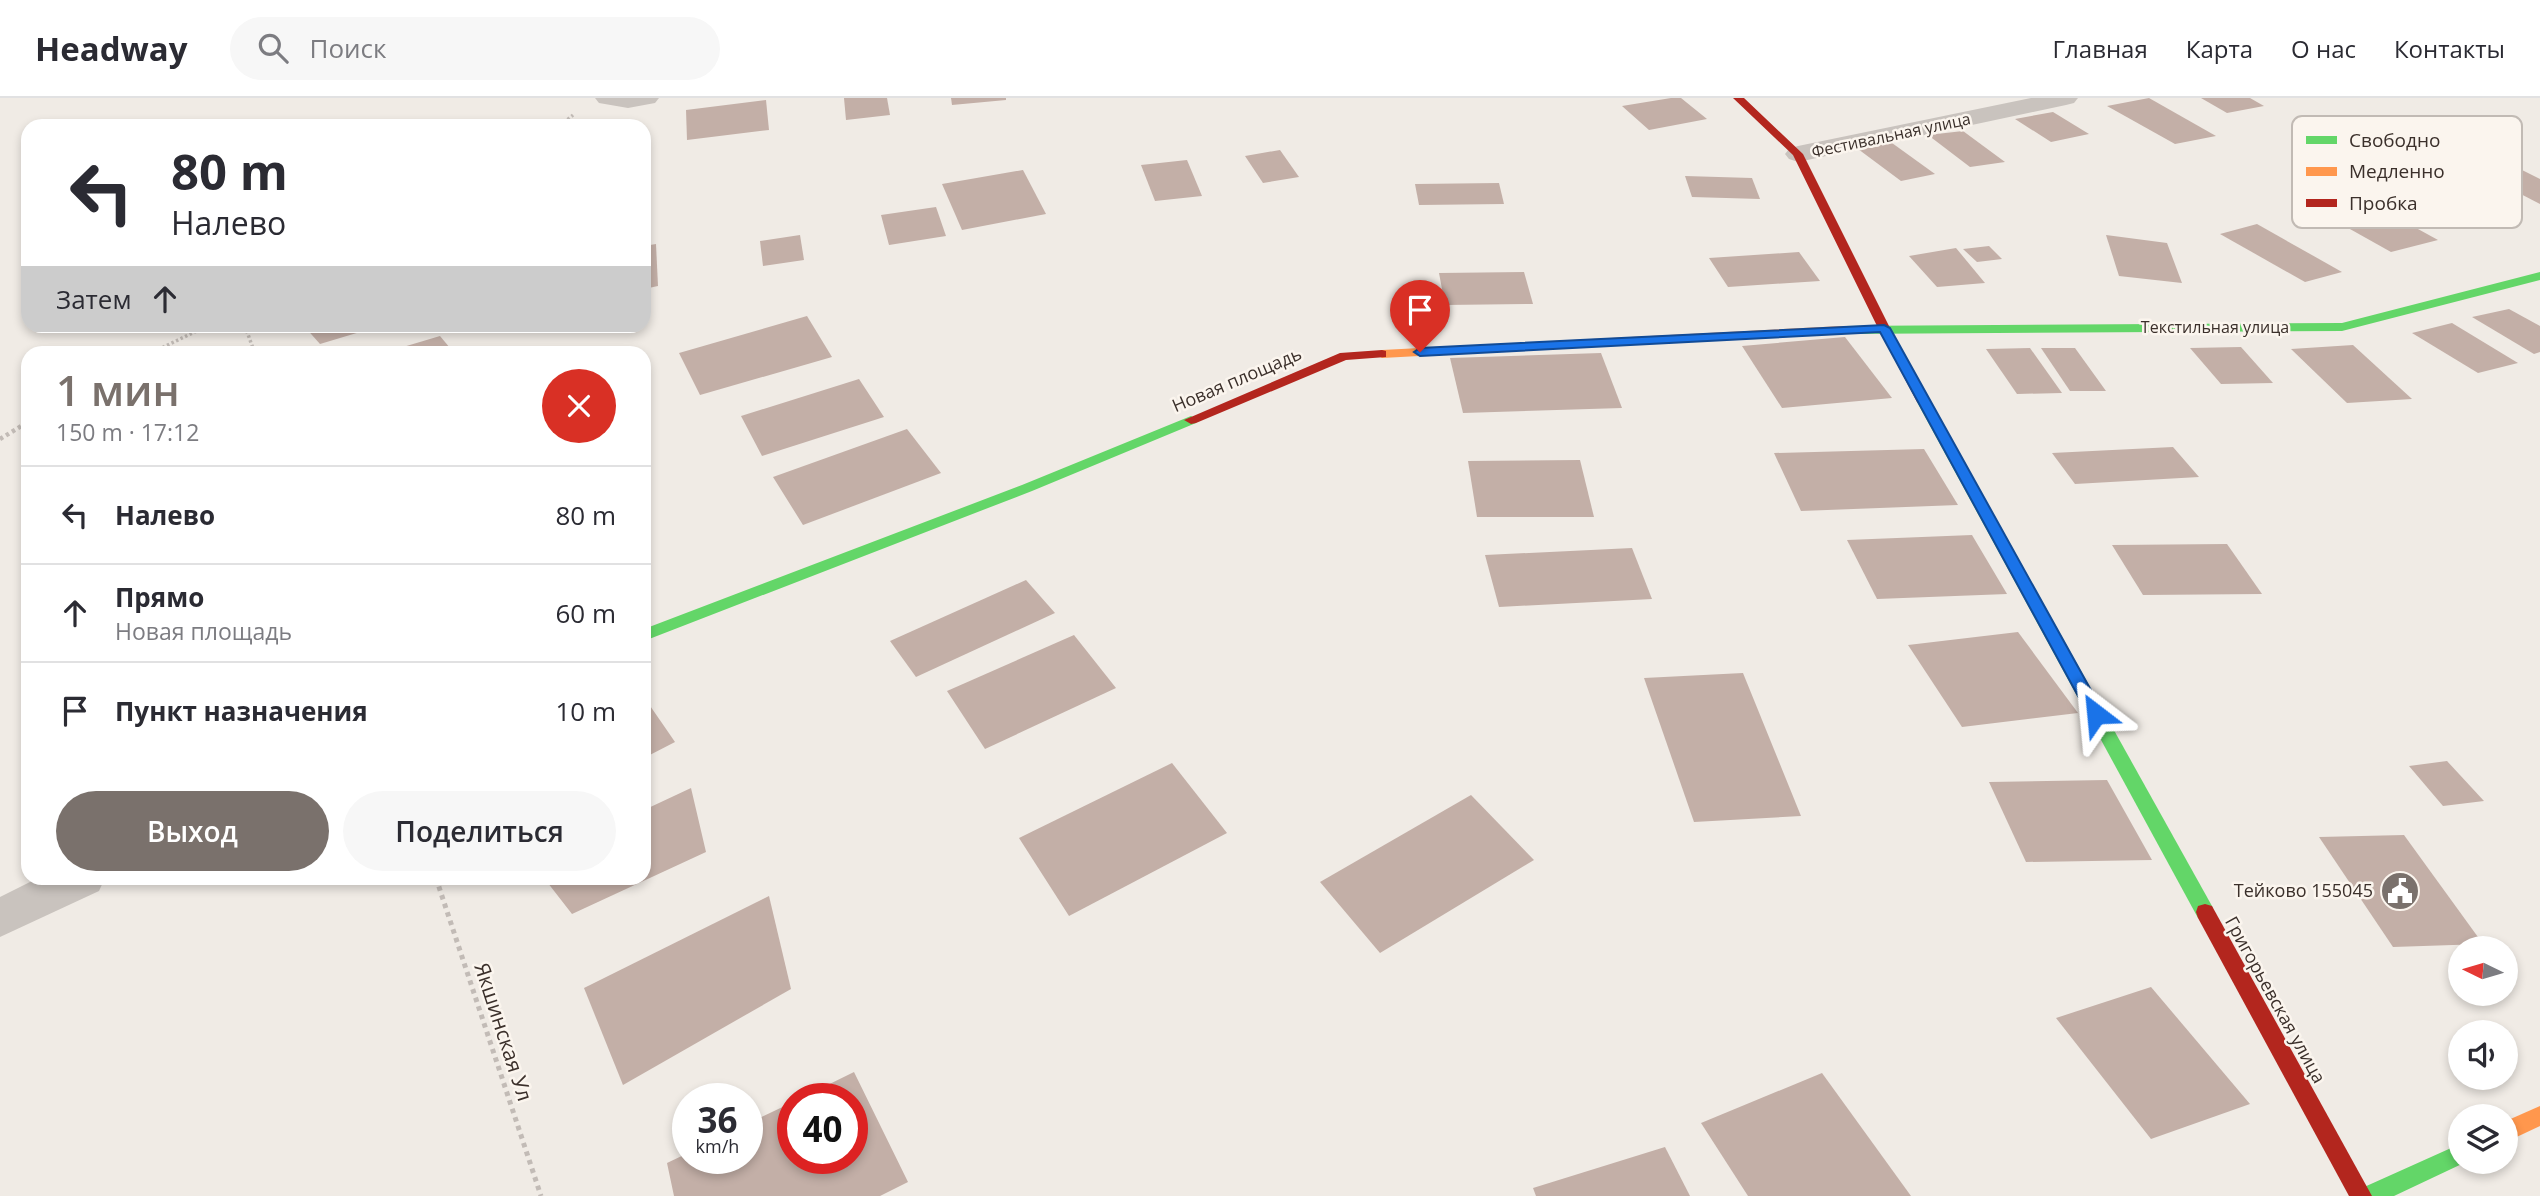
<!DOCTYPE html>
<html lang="ru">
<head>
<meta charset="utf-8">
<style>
	body { margin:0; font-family:"Open Sans",sans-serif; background:#f7f7f7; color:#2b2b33; height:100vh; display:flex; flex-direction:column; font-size:26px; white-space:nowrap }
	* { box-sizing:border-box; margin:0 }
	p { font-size:23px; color:#7c7c81 }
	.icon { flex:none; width:38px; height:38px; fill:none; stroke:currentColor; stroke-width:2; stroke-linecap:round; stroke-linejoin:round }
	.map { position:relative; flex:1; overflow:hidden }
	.sheet { position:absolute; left:21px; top:248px; width:630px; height:539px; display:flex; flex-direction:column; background:#fff; border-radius:21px; box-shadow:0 4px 10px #0003 }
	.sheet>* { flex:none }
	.hud { position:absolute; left:21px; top:21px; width:630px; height:214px; border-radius:21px; box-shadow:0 4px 10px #0003; background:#fff; color:#2b2b33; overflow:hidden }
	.needle { width:46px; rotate:275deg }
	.fabs { position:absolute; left:2448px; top:838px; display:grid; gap:14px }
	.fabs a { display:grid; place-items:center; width:70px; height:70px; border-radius:50%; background:#fff; box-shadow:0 4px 10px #0003; font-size:35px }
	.speed { position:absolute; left:672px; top:985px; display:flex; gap:14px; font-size:35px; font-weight:700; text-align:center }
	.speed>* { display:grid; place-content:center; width:91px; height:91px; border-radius:50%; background:#fff; box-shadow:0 4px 10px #0003; line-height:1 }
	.speed small { font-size:18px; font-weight:400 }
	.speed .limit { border:10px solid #d22; background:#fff; color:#111 }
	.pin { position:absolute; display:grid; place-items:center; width:60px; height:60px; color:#fff; margin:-72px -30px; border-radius:50% 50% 50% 0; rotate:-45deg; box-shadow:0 0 7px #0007 }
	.pin .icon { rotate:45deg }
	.me { position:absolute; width:77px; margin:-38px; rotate:331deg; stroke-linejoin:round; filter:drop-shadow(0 0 5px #0008) }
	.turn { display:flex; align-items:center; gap:24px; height:147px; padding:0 35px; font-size:32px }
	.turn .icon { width:91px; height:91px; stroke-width:2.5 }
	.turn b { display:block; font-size:49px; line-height:60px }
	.then { display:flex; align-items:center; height:66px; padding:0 35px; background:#0003; gap:14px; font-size:26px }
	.round { display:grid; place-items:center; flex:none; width:74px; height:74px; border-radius:37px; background:#f7f7f7 }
	.overview { display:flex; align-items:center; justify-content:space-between; height:119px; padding:0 35px }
	h1 { font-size:42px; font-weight:600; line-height:52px; color:#7a716c }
	.action { display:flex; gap:14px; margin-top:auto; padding:14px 35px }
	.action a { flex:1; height:80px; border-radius:42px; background:#7a716c; color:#fff; font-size:28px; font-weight:600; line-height:80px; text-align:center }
	.action a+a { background:#f7f7f7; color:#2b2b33 }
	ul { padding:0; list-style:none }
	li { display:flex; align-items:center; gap:21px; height:98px; padding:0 35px; border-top:2px solid #e1e1e2 }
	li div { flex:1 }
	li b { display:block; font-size:26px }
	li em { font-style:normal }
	header { display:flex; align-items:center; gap:42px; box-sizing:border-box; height:98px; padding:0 35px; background:#fff; border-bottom:2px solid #e1e1e2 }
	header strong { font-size:33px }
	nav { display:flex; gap:38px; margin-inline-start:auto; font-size:24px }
	.search { width:490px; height:63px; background:#f7f7f7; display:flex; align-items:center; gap:18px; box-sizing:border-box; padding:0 24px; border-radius:38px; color:#7c7c81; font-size:26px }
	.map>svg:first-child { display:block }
	.building { fill:#c3afa7 }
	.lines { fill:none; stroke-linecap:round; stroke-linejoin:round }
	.path-far2 { stroke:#c2bbb6; stroke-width:3.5; stroke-dasharray:2.5 2.5; stroke-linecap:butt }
	.path-far1 { stroke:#c2bbb6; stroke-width:4.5; stroke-dasharray:3.5 3.5; stroke-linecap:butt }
	.path { stroke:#c2bbb6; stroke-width:5; stroke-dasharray:4.5 4.5; stroke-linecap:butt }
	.street { fill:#c9c3be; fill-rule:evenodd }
	.fast { fill:#63d668; fill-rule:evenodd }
	.slow { fill:#ff974d; fill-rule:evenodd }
	.jam { fill:#b3261e; fill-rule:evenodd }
	.route { fill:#1a73e8; stroke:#114b97; stroke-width:2 }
	.labels { text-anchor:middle; stroke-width:5; stroke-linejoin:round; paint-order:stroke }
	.far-street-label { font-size:16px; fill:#3b302b; stroke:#fbf5ee }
	.street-label { font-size:18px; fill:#3b302b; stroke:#fbf5ee }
	.poi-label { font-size:18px; fill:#3b302b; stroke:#fbf5ee; text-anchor:end }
	.near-street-label { font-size:21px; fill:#3b302b; stroke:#fbf5ee }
	.key { fill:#fbf5ee; stroke:#c1bab4; stroke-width:2 }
	.key-label { font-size:19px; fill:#3b302b }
</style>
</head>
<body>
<header>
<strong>Headway</strong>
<div class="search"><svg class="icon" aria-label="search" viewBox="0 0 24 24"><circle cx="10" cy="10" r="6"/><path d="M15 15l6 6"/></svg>Поиск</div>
<nav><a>Главная</a><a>Карта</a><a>О нас</a><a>Контакты</a></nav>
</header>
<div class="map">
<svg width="2540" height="1098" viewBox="0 0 2540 1098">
	<rect width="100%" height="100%" fill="#f0ebe5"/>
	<!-- building -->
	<g class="building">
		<path d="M844 0H887L890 17 846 22Z"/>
		<path d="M951 0H1006V2L952 7Z"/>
		<path d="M1671 0H1681L1707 21 1649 32 1622 8Z"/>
		<path d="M2149 0 2216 38 2175 46 2107 8Z"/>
		<path d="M2201 0H2250L2264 8 2227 15Z"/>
		<path d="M766 2 769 32 687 42 686 12Z"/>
		<path d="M2053 14 2089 36 2051 44 2015 21Z"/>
		<path d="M1963 33 2005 64 1970 69 1928 37Z"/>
		<path d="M1892 45 1935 76 1901 83 1858 51Z"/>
		<path d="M1280 52 1299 79 1263 85 1245 58Z"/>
		<path d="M1187 62 1202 98 1155 103 1141 67Z"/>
		<path d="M2518 70 2540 81V106L2484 77Z"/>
		<path d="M1023 72 1046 116 962 132 942 86Z"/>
		<path d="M1685 78 1752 80 1760 101 1692 99Z"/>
		<path d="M1499 85 1504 106 1419 107 1415 86Z"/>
		<path d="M936 109 946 138 889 147 881 117Z"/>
		<path d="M2387 114 2438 142 2391 154 2341 126Z"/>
		<path d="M2257 126 2342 174 2305 184 2220 136Z"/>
		<path d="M800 137 804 162 763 168 760 143Z"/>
		<path d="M2106 137 2167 145 2182 185 2119 178Z"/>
		<path d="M656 146 658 188 644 191V148Z"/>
		<path d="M1989 148 2002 161 1977 164 1963 151Z"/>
		<path d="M1956 150 1985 185 1937 189 1909 158Z"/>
		<path d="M1799 154 1820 183 1728 189 1709 160Z"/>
		<path d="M1524 174 1533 206 1445 207 1439 175Z"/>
		<path d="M2509 211 2540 228V254L2534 256 2472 219Z"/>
		<path d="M807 218 832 259 700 297 679 255Z"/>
		<path d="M2452 225 2518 265 2478 275 2412 235Z"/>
		<path d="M304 228H380L320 246Z"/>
		<path d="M440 238 455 256H383V255Z"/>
		<path d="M1845 239 1892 300 1782 310 1742 248Z"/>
		<path d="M2353 247 2412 301 2347 305 2291 251Z"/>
		<path d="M2241 249 2273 285 2221 286 2190 250Z"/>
		<path d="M2030 250 2062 295 2017 296 1986 251Z"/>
		<path d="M2041 250H2075L2106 293H2070Z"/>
		<path d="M1601 255 1622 310 1463 315 1450 260Z"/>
		<path d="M859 281 884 319 762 358 741 318Z"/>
		<path d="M907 331 941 375 803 427 773 379Z"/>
		<path d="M2173 349 2199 379 2075 386 2052 355Z"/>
		<path d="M1924 351 1958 407 1801 413 1774 355Z"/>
		<path d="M1580 362 1594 419H1477L1468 363Z"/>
		<path d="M1972 437 2007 496 1877 501 1847 442Z"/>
		<path d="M2227 446 2262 496 2143 497 2112 447Z"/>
		<path d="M1632 450 1652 501 1499 509 1485 457Z"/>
		<path d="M1026 482 1055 515 916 579 890 543Z"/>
		<path d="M2018 534 2078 615 1962 629 1908 547Z"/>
		<path d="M1074 537 1116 590 985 651 947 593Z"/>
		<path d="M1743 575 1801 718 1694 724 1644 580Z"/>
		<path d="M644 599 675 644 644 660Z"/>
		<path d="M2447 663 2484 703 2443 708 2409 668Z"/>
		<path d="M1172 665 1227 735 1069 818 1019 740Z"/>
		<path d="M2107 682 2152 762 2026 764 1989 684Z"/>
		<path d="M691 690 706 754 572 816 544 780H644V712Z"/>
		<path d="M1471 697 1534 762 1380 855 1320 784Z"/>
		<path d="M2404 737 2483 846 2393 849 2319 739Z"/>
		<path d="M769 798 791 891 623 987 584 890Z"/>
		<path d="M2151 889 2250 1006 2151 1041 2056 920Z"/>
		<path d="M854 974 908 1084 880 1098H674L667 1065 688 1055V1060H747V1026L793 1004V1060H852V1001H799Z"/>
		<path d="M1822 975 1911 1098H1748L1701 1025Z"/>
		<path d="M1665 1049 1690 1098H1536L1533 1090Z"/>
	</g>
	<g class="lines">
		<!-- path-far2 -->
		<g class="path-far2">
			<path d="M560 28 573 17"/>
			<path d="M245 228 255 256"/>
			<path d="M149 256 207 228"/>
		</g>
		<!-- path-far1 -->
		<path class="path-far1" d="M0 341 28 324"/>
		<!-- path -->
		<path class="path" d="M436 780 541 1098"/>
		<!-- street -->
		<g class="street">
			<path d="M595 0H659L655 5 628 10 599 5Z"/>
			<path d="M2031 0H2078L2074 5 2066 7 1798 64 1789 61 1785 56 1789 51 1798 48Z"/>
			<path d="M38 780H105L99 793 0 839V799Z"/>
		</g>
		<!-- fast -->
		<g class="fast">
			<path d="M2540 174V182L2342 233 1842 236 1836 232 1842 228 2342 225Z"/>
			<path d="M1924 300 1931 304 2212 808 2214 814 2212 820 2205 822 2198 820 1917 304Z"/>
			<path d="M1191 318 1198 322 1196 325 1032 393 644 543V531L1022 387Z"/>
			<path d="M2460 1046V1064H2466L2394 1098H2359L2362 1090Z"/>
		</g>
		<!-- slow -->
		<g class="slow">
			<path d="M1842 228 1846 229V235L1382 260 1376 256 1382 252Z"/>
			<path d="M2540 1008V1028L2506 1044V1023Z"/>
		</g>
		<!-- jam -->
		<g class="jam">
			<path d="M1733 0H1744L1803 56 1890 230 1931 304 1929 307 1924 308 1917 304 1878 230 1793 57Z"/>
			<path d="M1382 252 1386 253V259L1346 262 1196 325 1191 326 1184 322 1340 255Z"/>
			<path d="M2205 806 2212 808 2372 1098H2349L2198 820 2196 814 2198 808Z"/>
		</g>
	</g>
	<!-- route -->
	<path class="route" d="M1884 227 1890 230 2102 612 2104 616 2102 620H2090L1880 234 1420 258 1414 254 1420 250Z"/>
	<!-- icons -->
	<defs>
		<symbol id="civic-disc" viewBox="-11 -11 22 22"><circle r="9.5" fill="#7a716c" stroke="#fbf5ee"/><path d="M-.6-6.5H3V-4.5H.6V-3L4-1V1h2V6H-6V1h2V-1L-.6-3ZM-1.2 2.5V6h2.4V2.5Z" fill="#fff"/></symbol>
	</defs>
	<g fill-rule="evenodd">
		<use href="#civic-disc" x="2378" y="771" width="44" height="44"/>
	</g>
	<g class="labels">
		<!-- far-street labels -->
		<g class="far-street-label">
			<text transform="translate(1891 37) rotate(-12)" y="6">Фестивальная улица</text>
			<text x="2215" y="235">Текстильная улица</text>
		</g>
		<!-- street labels -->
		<g class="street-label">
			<text transform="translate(1237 282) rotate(-23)" y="6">Новая площадь</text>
			<text transform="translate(2275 902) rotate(61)" y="6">Григорьевская улица</text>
		</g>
		<!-- poi labels -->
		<g class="poi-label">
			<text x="2373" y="799">Тейково 155045</text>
		</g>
		<!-- near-street labels -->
		<g class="near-street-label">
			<text transform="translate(503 934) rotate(72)" y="7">Якшинская Ул</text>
		</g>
	</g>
	<!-- legend -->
	<rect x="2292" y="18" width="230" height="112" rx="10" class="key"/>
	<rect x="2306" y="38" width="31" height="8" fill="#63d668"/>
	<rect x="2306" y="69" width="31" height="9" fill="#ff974d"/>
	<rect x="2306" y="101" width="31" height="8" fill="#b3261e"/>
	<g class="key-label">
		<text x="2349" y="49">Свободно</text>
		<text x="2349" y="80">Медленно</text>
		<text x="2349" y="112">Пробка</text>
	</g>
</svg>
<div class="fabs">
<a><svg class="needle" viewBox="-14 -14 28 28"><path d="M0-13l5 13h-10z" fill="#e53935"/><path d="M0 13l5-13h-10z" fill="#7c7c81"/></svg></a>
<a><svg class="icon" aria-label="sound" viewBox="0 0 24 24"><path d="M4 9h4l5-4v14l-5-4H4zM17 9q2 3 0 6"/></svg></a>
<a><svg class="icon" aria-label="layers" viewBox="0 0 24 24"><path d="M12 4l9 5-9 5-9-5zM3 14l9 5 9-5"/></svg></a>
</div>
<div class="speed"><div>36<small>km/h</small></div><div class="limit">40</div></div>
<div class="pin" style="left:1420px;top:254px;background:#d93025"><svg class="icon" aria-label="arrive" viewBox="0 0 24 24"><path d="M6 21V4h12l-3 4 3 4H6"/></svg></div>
<svg class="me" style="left:2096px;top:616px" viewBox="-20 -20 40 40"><path d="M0-17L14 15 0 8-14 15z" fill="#1a73e8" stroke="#fff" stroke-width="4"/></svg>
<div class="hud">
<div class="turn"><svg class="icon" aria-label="left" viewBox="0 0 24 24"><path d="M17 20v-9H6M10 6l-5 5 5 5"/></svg><div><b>80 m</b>Налево</div></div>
<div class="then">Затем<svg class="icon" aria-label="ahead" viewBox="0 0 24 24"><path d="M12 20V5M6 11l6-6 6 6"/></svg></div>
</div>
<section class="sheet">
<div class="overview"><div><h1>1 мин</h1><p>150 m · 17:12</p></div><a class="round" style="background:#d93025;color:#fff"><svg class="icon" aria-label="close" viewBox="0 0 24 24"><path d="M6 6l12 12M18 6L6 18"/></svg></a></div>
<ul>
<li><svg class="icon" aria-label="left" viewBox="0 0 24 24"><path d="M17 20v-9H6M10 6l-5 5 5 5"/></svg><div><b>Налево</b></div><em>80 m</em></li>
<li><svg class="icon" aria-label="ahead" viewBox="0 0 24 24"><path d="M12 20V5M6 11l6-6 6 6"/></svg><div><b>Прямо</b><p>Новая площадь</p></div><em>60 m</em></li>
<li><svg class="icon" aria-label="arrive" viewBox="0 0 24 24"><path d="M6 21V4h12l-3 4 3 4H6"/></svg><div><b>Пункт назначения</b></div><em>10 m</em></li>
</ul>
<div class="action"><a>Выход</a><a>Поделиться</a></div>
</section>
</div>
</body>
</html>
